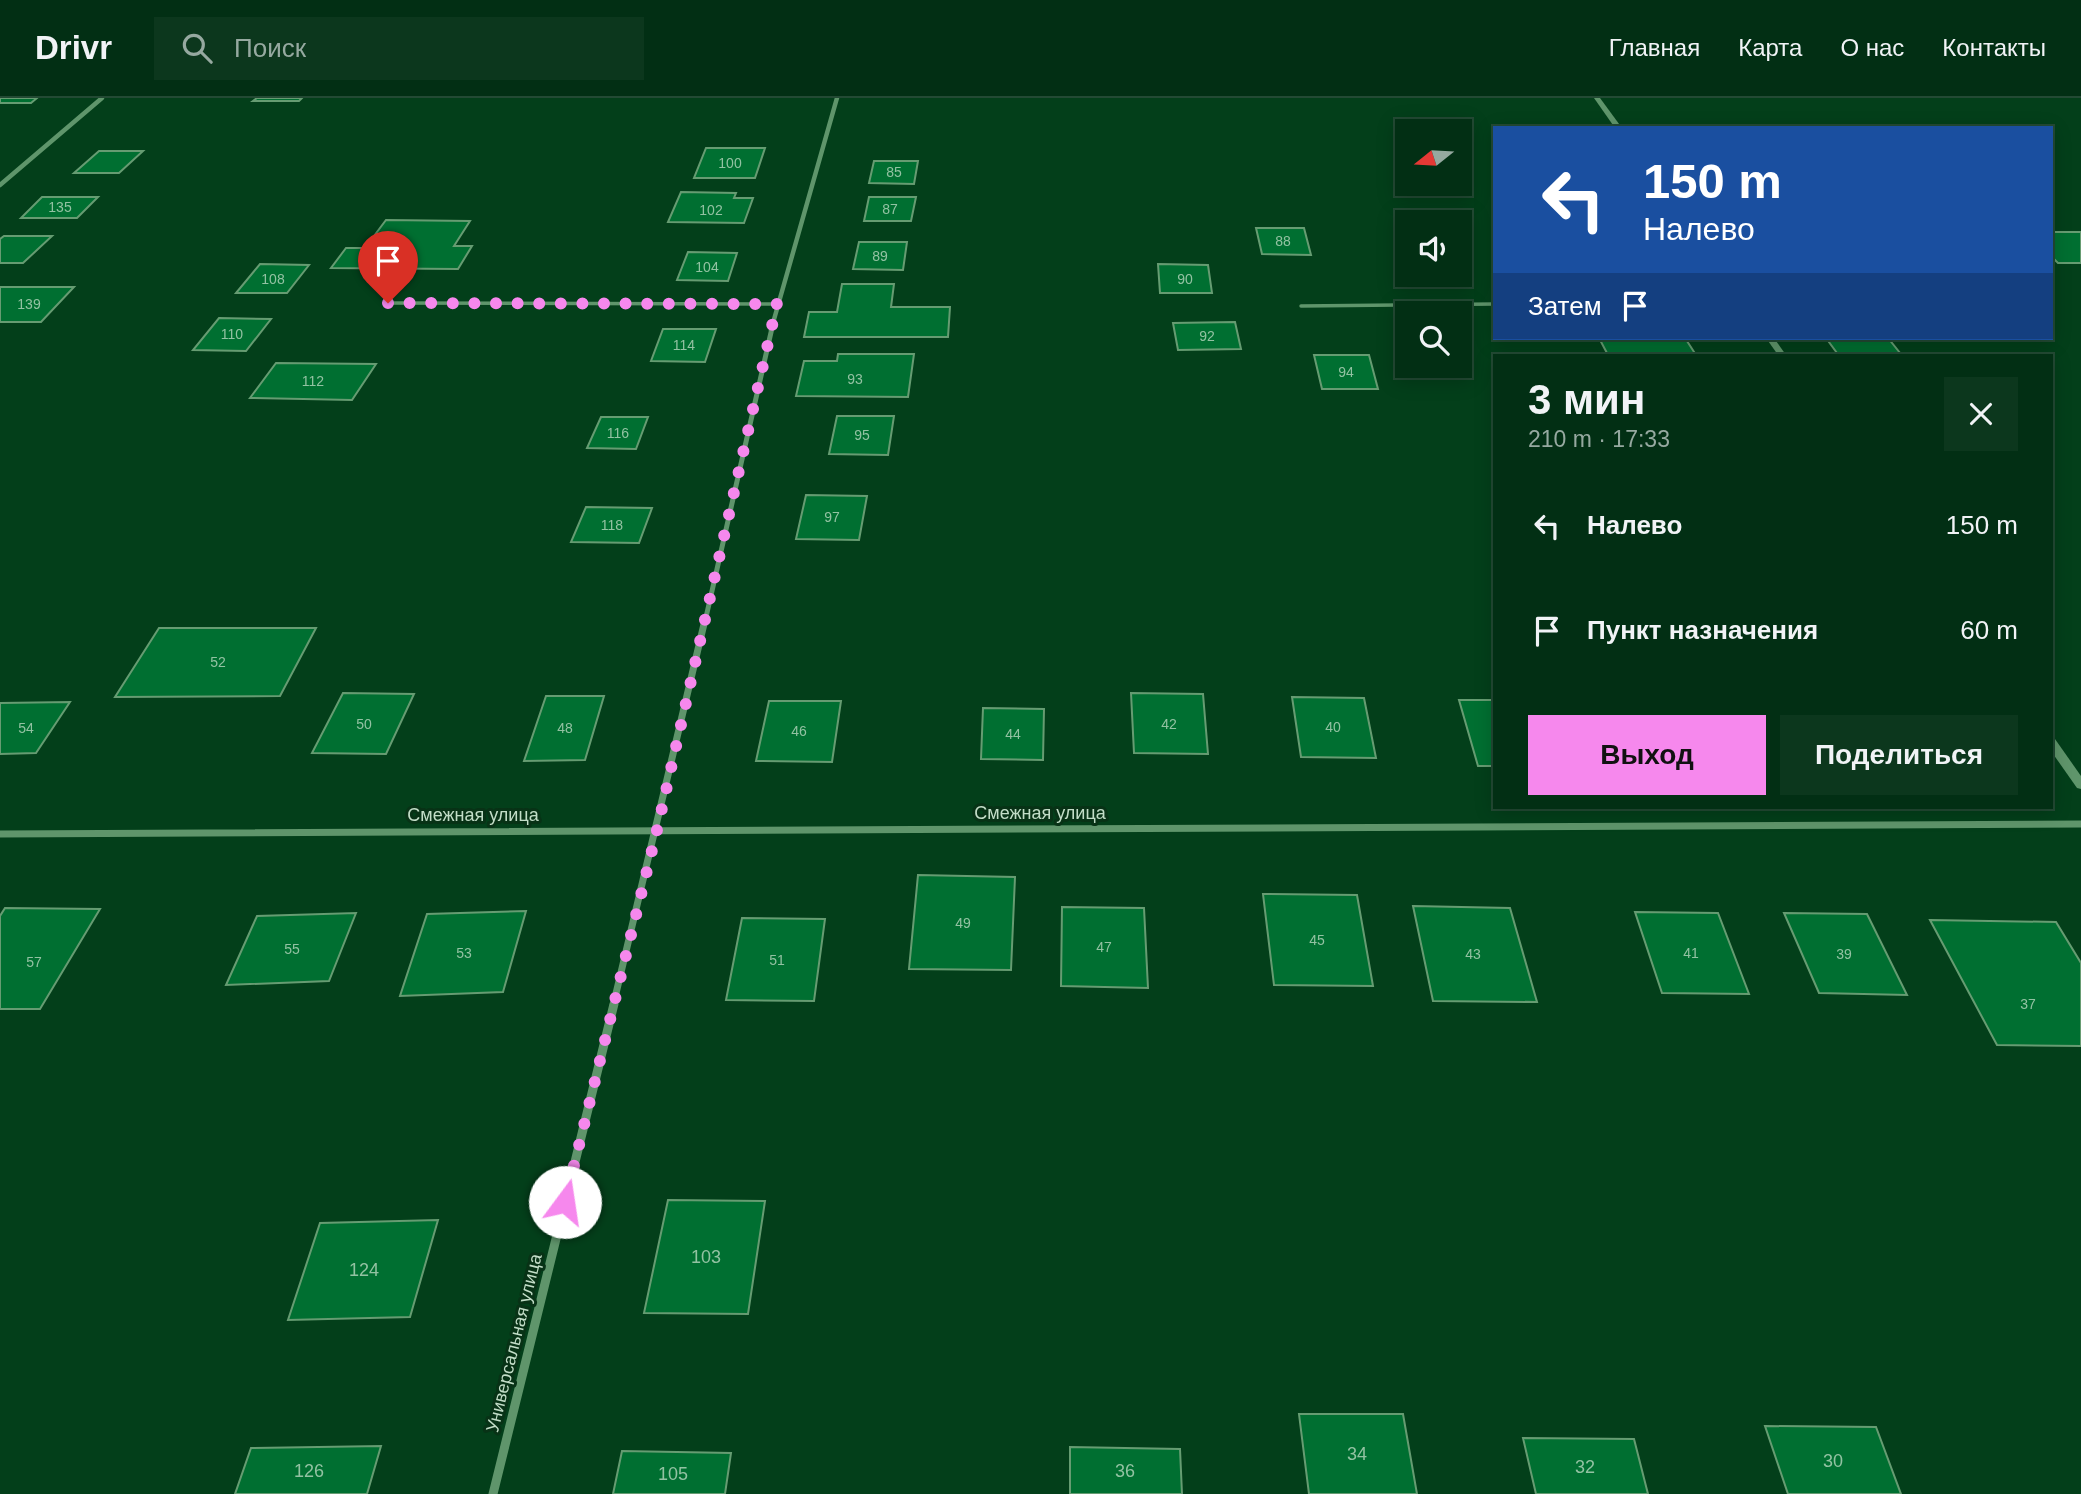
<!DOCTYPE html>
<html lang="ru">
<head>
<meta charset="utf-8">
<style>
	body { margin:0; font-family:Arial,sans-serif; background:#0c371d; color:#f1f3f6; height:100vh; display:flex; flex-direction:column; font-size:26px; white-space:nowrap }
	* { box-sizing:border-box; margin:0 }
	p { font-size:23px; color:#96a9a0 }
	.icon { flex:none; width:38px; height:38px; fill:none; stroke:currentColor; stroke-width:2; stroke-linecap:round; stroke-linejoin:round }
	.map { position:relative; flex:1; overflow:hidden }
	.sheet { position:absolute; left:1493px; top:256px; width:560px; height:455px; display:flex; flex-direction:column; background:#022f14; border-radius:0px; box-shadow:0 4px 18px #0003,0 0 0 2px #234a34 }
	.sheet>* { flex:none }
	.banner { position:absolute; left:1493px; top:28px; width:560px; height:214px; border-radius:0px; box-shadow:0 4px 18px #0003,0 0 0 2px #234a34; background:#1a4fa0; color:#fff; overflow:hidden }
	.needle { width:46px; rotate:252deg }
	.fabs { position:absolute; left:1395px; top:21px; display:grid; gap:14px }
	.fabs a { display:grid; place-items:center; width:77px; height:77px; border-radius:0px; background:#022f14; box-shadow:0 4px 18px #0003,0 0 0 2px #234a34; font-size:35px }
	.pin { position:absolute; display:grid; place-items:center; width:60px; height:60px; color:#fff; margin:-72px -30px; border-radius:50% 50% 50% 0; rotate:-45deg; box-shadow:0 0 7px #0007 }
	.pin .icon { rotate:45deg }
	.me { position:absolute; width:77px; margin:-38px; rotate:14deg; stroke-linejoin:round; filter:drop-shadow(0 0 5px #0008) }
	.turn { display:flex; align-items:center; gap:24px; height:147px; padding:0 35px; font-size:32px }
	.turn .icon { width:91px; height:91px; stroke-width:2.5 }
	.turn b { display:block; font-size:49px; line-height:60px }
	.then { display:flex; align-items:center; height:66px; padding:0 35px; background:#0003; gap:14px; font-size:26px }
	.round { display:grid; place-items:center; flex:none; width:74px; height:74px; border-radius:0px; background:#0c371d }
	.overview { display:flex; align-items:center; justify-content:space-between; height:119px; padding:0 35px }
	h1 { font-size:42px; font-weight:800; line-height:52px }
	.action { display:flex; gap:14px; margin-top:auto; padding:14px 35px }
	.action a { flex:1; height:80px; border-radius:0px; background:#f688ed; color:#111; font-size:28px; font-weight:800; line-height:80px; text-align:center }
	.action a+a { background:#0c371d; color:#f1f3f6 }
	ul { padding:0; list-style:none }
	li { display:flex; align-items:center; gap:21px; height:105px; padding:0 35px }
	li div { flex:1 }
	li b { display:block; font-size:26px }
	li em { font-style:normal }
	header { display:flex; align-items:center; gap:42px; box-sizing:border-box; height:98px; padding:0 35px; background:#022f14; border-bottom:2px solid #234a34 }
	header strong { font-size:33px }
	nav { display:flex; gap:38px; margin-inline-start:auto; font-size:24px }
	.search { width:490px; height:63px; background:#0c371d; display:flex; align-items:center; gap:18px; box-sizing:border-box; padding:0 24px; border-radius:0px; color:#96a9a0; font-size:26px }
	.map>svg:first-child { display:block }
	.building { fill:#006f31; stroke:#669c72; stroke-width:2 }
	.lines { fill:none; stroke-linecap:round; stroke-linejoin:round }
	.service { stroke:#5f956b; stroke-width:3.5 }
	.minor-far3 { stroke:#5f956b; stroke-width:4.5 }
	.minor-far2 { stroke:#5f956b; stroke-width:5 }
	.minor-far1 { stroke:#5f956b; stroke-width:7 }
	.minor { stroke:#5f956b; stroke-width:9 }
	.tertiary { fill:#5f956b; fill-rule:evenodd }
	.route { stroke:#f688ed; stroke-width:12; stroke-dasharray:0 21.6 }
	.labels { text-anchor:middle; stroke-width:6; stroke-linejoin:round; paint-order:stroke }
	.number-label { font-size:14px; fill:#92c2a2 }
	.street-label { font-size:18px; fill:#c2ddc7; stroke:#083216 }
	.near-number-label { font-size:18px; fill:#92c2a2 }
</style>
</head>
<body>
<header>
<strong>Drivr</strong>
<div class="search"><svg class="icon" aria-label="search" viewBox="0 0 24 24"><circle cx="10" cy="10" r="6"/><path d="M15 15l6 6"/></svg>Поиск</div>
<nav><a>Главная</a><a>Карта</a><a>О нас</a><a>Контакты</a></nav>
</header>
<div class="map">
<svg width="2081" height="1396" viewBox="0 0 2081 1396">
	<rect width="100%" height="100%" fill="#033f1a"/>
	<!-- building -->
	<g class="building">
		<path d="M0 0H37L31 5H0Z"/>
		<path d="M257 0H302L299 3H253Z"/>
		<path d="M706 50H765L755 80H694Z"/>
		<path d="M99 53H143L119 75H74Z"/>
		<path d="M874 63H918L914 86 869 85Z"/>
		<path d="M681 94 736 95 734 100H753L744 125 668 124Z"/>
		<path d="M42 99H98L77 120H21Z"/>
		<path d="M869 99H916L911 123H864Z"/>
		<path d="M386 122 470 123 454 148H472L458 171 331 170 346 150H365Z"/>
		<path d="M1256 130H1304L1311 157 1262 156Z"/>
		<path d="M2051 134H2081V165H2058L2051 158Z"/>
		<path d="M4 138H52L23 165H0V141Z"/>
		<path d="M859 144H907L903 172 853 171Z"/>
		<path d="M688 154 737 155 728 183 677 182Z"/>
		<path d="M260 166 309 167 287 195H236Z"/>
		<path d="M1158 166 1208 167 1212 195H1160Z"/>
		<path d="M842 186H894L891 209H950L948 239H804L809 214H837Z"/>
		<path d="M0 189H74L41 224H0Z"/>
		<path d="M219 220 271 221 246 253 193 252Z"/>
		<path d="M1235 224 1241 251 1178 252 1173 225Z"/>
		<path d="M663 231H716L705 264 651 263Z"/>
		<path d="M1599 240H1685L1696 257H1608Z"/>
		<path d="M1826 240H1888L1900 255H1837Z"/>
		<path d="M838 256H914L908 299 796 298 804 263H837Z"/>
		<path d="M1314 257H1369L1378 291H1322Z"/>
		<path d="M276 265 376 266 352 302 250 300Z"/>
		<path d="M837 318H894L888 357 829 356Z"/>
		<path d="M601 319H648L636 351 587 350Z"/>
		<path d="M806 397 867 398 859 442 796 441Z"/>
		<path d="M586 409 652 410 639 445 571 444Z"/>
		<path d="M159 530H316L280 598 115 599Z"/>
		<path d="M343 595 414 596 386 656 312 655Z"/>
		<path d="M1131 595 1203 596 1208 656 1134 655Z"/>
		<path d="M546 598H604L585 662 524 663Z"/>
		<path d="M1292 599 1364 600 1376 660 1301 659Z"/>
		<path d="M1459 602H1494V668H1478Z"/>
		<path d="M769 603H841L832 664 756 663Z"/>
		<path d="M70 604 36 655 0 656V605Z"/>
		<path d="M983 610 1044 611 1043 662 981 661Z"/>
		<path d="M918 777 1015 779 1011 872 909 871Z"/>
		<path d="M1263 796 1357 797 1373 888 1274 887Z"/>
		<path d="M1413 808 1510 810 1537 904 1433 903Z"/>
		<path d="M1062 809 1144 810 1148 890 1061 888Z"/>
		<path d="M5 810 100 811 40 911H0V818Z"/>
		<path d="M526 813 503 894 400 898 427 816Z"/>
		<path d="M1635 814 1718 815 1749 896 1662 895Z"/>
		<path d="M356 815 329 883 226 887 257 818Z"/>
		<path d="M1784 815 1867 816 1907 897 1819 895Z"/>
		<path d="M742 820 825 821 814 903 726 902Z"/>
		<path d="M1930 822 2056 824 2081 865V948L1997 947Z"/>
		<path d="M668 1102 765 1103 748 1216 644 1215Z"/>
		<path d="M438 1122 410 1219 288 1222 320 1125Z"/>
		<path d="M1299 1316H1403L1417 1396H1309Z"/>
		<path d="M1765 1328 1876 1329 1901 1396H1788Z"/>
		<path d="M1523 1340 1634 1341 1648 1396H1536Z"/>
		<path d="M381 1348 367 1396H235L251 1350Z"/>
		<path d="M1070 1349 1180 1351 1182 1396H1070Z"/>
		<path d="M622 1353 731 1355 725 1396H613Z"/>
	</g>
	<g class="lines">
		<!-- service -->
		<g class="service">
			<path d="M388 205 777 206"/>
			<path d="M1301 208 1494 206"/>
		</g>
		<!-- minor-far3 -->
		<g class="minor-far3">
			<path d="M0 87 102 0"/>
			<path d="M771 232 837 0"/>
		</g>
		<!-- minor-far2 -->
		<path class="minor-far2" d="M704 528 772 230"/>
		<!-- minor-far1 -->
		<g class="minor-far1">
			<path d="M0 736 2081 726"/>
			<path d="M613 908 704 526"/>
		</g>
		<!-- minor -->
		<path class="minor" d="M493 1396 614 906"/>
		<!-- tertiary -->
		<g class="tertiary">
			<path d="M1594 0H1600L1622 30H1615Z"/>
			<path d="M1766 240H1774L1786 257H1778Z"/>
			<path d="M2051 640 2055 641 2081 678V691L2077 690 2051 653Z"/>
		</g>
	</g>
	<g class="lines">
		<!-- route -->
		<path class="route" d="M388 205 777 206 657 732 565 1104"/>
	</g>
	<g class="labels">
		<!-- number labels -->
		<g class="number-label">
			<text x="730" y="70">100</text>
			<text x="894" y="79">85</text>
			<text x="60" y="114">135</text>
			<text x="890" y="116">87</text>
			<text x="711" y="117">102</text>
			<text x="1283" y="148">88</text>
			<text x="880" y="163">89</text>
			<text x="707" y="174">104</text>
			<text x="273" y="186">108</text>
			<text x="1185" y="186">90</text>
			<text x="29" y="211">139</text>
			<text x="232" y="241">110</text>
			<text x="1207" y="243">92</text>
			<text x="684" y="252">114</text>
			<text x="1346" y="279">94</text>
			<text x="855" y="286">93</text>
			<text x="313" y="288">112</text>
			<text x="618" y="340">116</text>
			<text x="862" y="342">95</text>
			<text x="832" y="424">97</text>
			<text x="612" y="432">118</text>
			<text x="218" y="569">52</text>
			<text x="364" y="631">50</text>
			<text x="1169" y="631">42</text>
			<text x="1333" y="634">40</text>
			<text x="26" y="635">54</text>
			<text x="565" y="635">48</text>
			<text x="799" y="638">46</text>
			<text x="1013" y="641">44</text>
			<text x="963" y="830">49</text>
			<text x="1317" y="847">45</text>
			<text x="1104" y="854">47</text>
			<text x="292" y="856">55</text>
			<text x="464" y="860">53</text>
			<text x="1691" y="860">41</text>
			<text x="1473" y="861">43</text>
			<text x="1844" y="861">39</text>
			<text x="777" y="867">51</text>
			<text x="34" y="869">57</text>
			<text x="2028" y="911">37</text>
		</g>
		<!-- street labels -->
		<g class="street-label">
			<text x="1040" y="721">Смежная улица</text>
			<text x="473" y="723">Смежная улица</text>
			<text transform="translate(514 1245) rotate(-76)" y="6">Универсальная улица</text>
		</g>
		<!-- near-number labels -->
		<g class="near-number-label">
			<text x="706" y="1165">103</text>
			<text x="364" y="1178">124</text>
			<text x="1357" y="1362">34</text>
			<text x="1833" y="1369">30</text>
			<text x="1585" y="1375">32</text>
			<text x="309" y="1379">126</text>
			<text x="1125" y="1379">36</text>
			<text x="673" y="1382">105</text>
		</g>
	</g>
</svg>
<div class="fabs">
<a><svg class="needle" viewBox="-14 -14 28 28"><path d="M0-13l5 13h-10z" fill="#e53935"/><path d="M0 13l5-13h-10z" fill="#96a9a0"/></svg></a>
<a><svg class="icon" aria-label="sound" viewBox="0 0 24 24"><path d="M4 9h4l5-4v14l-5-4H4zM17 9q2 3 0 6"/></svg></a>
<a><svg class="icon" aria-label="search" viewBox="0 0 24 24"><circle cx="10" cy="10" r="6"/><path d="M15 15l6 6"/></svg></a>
</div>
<div class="pin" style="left:388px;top:205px;background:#d93025"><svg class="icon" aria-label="arrive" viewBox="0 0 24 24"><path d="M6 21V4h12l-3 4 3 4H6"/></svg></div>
<svg class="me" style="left:565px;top:1104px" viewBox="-20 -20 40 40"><circle r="19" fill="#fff"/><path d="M0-13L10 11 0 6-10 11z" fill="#f688ed"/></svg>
<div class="banner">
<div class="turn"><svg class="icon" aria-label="left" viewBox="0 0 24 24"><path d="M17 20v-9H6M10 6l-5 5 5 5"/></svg><div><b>150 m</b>Налево</div></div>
<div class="then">Затем<svg class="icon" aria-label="arrive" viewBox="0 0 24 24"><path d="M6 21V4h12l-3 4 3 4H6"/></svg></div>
</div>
<section class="sheet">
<div class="overview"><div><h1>3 мин</h1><p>210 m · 17:33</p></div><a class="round"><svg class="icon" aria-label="close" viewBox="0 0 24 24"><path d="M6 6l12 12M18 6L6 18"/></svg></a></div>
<ul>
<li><svg class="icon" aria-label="left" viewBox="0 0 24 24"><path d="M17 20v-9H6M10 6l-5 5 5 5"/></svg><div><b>Налево</b></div><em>150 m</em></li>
<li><svg class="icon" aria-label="arrive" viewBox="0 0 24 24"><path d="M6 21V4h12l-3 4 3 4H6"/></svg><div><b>Пункт назначения</b></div><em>60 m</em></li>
</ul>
<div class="action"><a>Выход</a><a>Поделиться</a></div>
</section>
</div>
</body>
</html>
